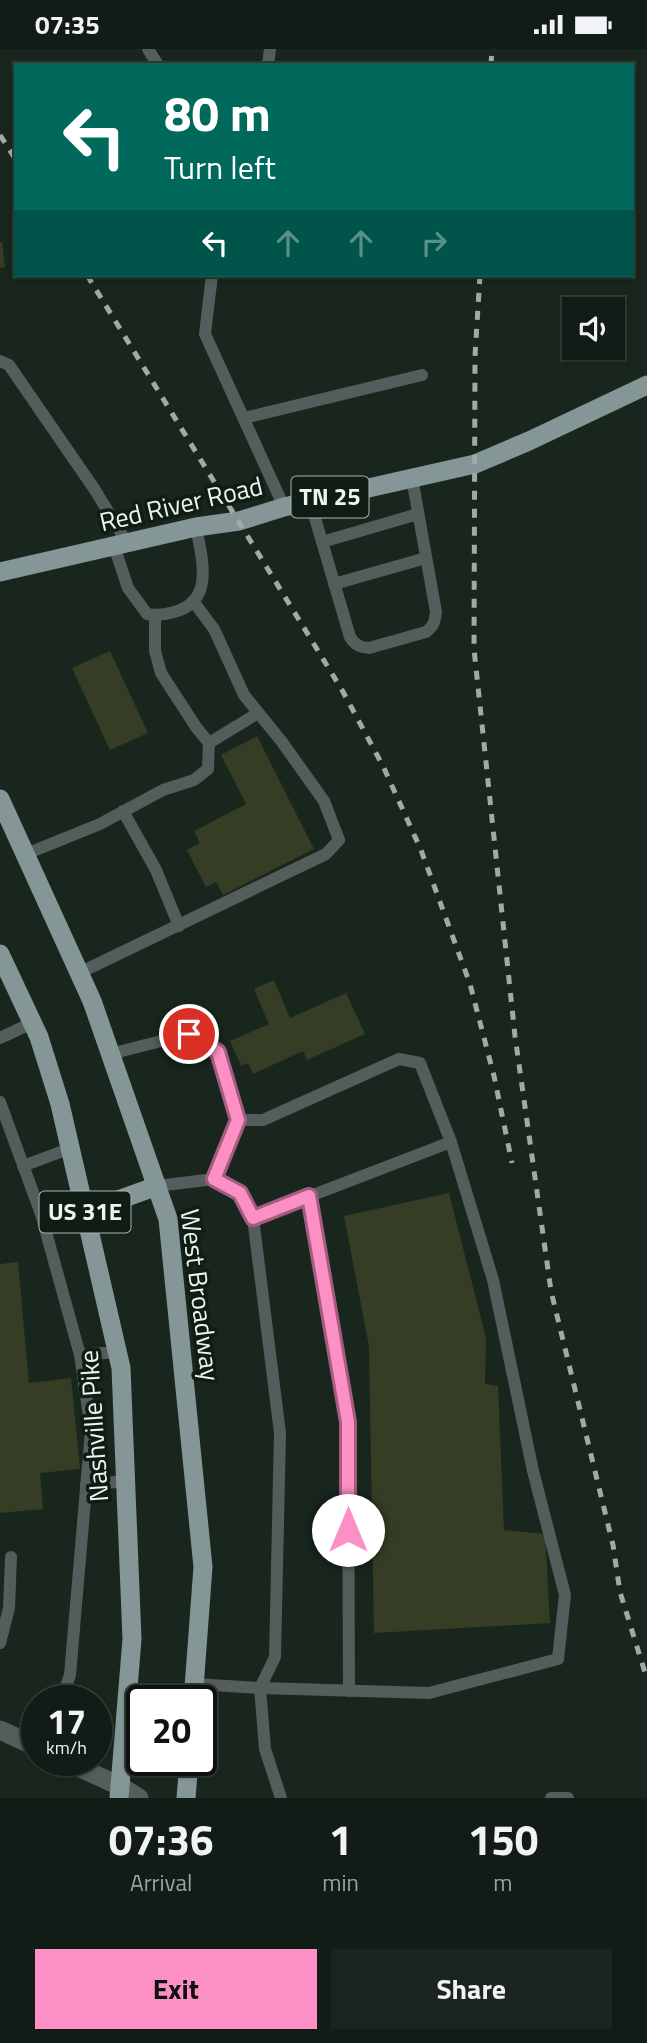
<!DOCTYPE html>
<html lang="en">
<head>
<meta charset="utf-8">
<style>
	body { margin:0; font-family:"Titillium Web",sans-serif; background:#1b251f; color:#f1f3f6; height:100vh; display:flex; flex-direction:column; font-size:26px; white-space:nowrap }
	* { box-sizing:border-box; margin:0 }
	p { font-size:23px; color:#9ca1a1 }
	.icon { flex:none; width:38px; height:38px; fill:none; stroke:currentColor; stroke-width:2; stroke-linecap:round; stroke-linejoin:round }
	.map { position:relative; height:1749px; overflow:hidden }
	.side { display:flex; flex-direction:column; background:#121c16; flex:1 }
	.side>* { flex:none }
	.banner { position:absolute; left:14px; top:14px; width:620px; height:214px; border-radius:0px; box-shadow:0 2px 5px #0004,0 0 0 2px #313a35; background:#00695c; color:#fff; overflow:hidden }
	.fabs { position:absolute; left:562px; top:248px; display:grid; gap:14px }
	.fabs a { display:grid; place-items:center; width:63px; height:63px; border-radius:0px; background:#121c16; box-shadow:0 2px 5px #0004,0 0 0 2px #313a35; font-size:35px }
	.speed { position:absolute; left:21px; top:1636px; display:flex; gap:14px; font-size:35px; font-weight:700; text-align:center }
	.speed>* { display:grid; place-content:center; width:91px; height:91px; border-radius:50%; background:#121c16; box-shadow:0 2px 5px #0004,0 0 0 2px #313a35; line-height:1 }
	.speed small { font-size:18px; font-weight:400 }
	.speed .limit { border:4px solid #111; border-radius:10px; background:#fff; color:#111 }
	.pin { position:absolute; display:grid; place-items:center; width:60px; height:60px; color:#fff; margin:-30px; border:4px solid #fff; border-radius:50%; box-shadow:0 2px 7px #0007 }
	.me { position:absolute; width:77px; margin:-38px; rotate:0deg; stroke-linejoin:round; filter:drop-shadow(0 0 5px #0008) }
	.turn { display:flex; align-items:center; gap:24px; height:147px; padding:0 35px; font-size:32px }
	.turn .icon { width:91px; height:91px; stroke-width:2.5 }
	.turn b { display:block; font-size:49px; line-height:60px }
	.lanes { display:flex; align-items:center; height:66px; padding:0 35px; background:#0003; justify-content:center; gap:35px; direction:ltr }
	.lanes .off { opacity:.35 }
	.eta { display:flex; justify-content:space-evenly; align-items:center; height:119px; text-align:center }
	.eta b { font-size:42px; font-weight:700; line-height:49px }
	.primary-button { display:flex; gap:14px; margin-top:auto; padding:14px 35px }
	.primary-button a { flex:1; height:80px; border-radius:0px; background:#fc8fc3; color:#111; font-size:28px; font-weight:700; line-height:80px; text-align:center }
	.primary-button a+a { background:#1b251f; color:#f1f3f6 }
	.status { display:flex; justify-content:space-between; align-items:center; height:49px; padding:0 35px; background:#121c16; direction:ltr }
	.status svg { height:19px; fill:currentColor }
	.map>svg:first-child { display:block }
	.building { fill:#353e25 }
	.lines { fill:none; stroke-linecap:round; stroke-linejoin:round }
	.service { stroke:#545d5c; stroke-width:12 }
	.tertiary { stroke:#545d5c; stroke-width:19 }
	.primary { stroke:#849796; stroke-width:19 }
	.rail { stroke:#a1aba5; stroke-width:5; stroke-dasharray:9 9; stroke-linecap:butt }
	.route-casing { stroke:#a45d7f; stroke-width:18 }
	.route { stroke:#fc8fc3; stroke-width:12 }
	.labels { text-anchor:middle; stroke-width:7; stroke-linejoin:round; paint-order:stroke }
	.shield { fill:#0f1d15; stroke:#aab4ae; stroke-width:2 }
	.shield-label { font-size:24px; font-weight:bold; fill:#ecf5ef }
	.street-label { font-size:26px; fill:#ecf5ef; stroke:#0f1d15 }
</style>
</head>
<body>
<div class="status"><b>07:35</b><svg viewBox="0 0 49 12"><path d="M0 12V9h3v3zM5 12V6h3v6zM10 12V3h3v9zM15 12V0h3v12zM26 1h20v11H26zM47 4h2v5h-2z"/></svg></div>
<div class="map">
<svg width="647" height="1749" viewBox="0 0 647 1749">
	<rect width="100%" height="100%" fill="#18261e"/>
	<!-- building -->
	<g class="building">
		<path d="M0 193H2L5 218 0 219Z"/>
		<path d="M110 602 148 684 110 701 72 619Z"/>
		<path d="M257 687 314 800 223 846 216 833 206 838 187 801 200 794 194 782 246 755 221 706Z"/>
		<path d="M274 931 290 969 346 944 365 985 307 1011 303 1002 253 1025 248 1014 241 1017 230 992 269 975 254 940Z"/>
		<path d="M449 1144 486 1289 485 1335 498 1337 504 1481 545 1485 550 1574 374 1584 369 1297 344 1167Z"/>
		<path d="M18 1213 29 1334 71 1329 80 1420 40 1424 43 1460 0 1464V1215Z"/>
	</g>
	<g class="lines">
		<!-- service -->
		<g class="service">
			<path d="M148 0 158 16"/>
			<path d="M268 16 270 0"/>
			<path d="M212 226 205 285 284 458"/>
			<path d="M0 312 9 316 95 441 127 494"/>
			<path d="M244 369 422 326"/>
			<path d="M310 452 350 588C355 596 359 598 369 599L426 583C434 577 435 572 436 563L412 429"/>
			<path d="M322 493 418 465"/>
			<path d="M114 497 128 539 147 565C157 567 164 566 174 563 215 552 202 510 196 478"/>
			<path d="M334 535 426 509"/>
			<path d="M209 694 258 664"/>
			<path d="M123 762 156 821 179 877"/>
			<path d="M26 805 100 775 163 741 194 731 208 720 209 694 196 678 161 624 155 602V566"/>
			<path d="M79 924 326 805 339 791 324 752 282 693 244 646 214 580 193 552"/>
			<path d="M0 989 32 974"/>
			<path d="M110 1005 189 985 217 1002 238 1071 214 1130"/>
			<path d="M0 1053 41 1165 80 1306 91 1381 70 1626 61 1652"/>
			<path d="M238 1071H263L399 1010 420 1014 451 1093"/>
			<path d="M23 1117 71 1099"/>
			<path d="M157 1137 214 1130 241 1144 253 1169 280 1384 275 1608 260 1639 194 1635"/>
			<path d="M309 1147 348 1373 349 1642"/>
			<path d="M253 1169 451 1093 493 1231 533 1422 565 1546 558 1610 429 1644 260 1639 265 1700 281 1749"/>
			<path d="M80 1306 117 1303"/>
			<path d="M86 1436 126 1432"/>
			<path d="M0 1594 9 1559 11 1508"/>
			<path d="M551 1749H568"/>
		</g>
		<!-- tertiary -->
		<g class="tertiary">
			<path d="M0 1681 37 1698"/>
			<path d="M65 1712 120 1737 139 1749"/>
		</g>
		<!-- primary -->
		<g class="primary">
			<path d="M0 523 196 478 239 472 284 458 475 415 529 392 647 336"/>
			<path d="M0 750 92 952 168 1170 203 1518 193 1652"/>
			<path d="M0 905 39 988 60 1055 121 1319 132 1590 119 1749"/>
			<path d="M85 1163 157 1137"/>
			<path d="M186 1749 189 1712"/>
		</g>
		<!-- rail -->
		<g class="rail">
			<path d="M491 16 492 0"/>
			<path d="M0 86 16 111"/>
			<path d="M87 226 293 561 342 641 383 717 421 801 470 935 494 1027 512 1114"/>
			<path d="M480 226 475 307 474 600 515 987 551 1242 613 1496 620 1543 647 1630"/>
		</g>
	</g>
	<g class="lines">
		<defs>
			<path id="route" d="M189 985 218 1003 238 1071 214 1130 240 1144 253 1169 309 1147 348 1373V1481"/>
		</defs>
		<!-- route casing -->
		<use href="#route" class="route-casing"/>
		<!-- route -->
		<use href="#route" class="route"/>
	</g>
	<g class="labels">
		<!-- shield labels -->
		<g class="shield">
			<rect x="291.5" y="427.5" width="77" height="41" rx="5"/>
			<rect x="39.5" y="1142.5" width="91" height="41" rx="5"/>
		</g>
		<g class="shield-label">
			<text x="330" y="456">TN 25</text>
			<text x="85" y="1171">US 31E</text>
		</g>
		<!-- street labels -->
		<g class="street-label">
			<text transform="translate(181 455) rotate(-13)" y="9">Red River Road</text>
			<text transform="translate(200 1246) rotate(83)" y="9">West Broadway</text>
			<text transform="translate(94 1377) rotate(-94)" y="9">Nashville Pike</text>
		</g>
	</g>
</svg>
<div class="fabs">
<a><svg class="icon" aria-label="sound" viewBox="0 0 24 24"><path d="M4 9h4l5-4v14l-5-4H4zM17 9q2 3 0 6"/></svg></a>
</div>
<div class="speed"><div>17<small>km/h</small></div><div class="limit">20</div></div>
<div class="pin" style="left:189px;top:985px;background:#d93025"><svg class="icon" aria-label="arrive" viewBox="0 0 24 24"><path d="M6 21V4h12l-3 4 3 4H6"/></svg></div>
<svg class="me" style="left:348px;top:1481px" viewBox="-20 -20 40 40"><circle r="19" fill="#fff"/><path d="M0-13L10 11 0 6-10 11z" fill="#fc8fc3"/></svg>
<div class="banner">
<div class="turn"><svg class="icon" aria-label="left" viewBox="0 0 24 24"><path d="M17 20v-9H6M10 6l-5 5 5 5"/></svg><div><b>80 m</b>Turn left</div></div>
<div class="lanes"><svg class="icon" aria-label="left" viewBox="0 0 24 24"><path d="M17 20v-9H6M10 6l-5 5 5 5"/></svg><svg class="icon off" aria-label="ahead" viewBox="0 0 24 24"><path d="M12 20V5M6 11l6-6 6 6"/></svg><svg class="icon off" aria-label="ahead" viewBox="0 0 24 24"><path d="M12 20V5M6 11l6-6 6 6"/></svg><svg class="icon off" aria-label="right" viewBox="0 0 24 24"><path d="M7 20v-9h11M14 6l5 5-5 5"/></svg></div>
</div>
</div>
<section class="side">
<div class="eta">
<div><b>07:36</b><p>Arrival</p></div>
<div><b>1</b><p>min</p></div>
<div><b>150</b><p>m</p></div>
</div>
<div class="primary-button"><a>Exit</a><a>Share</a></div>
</section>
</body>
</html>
